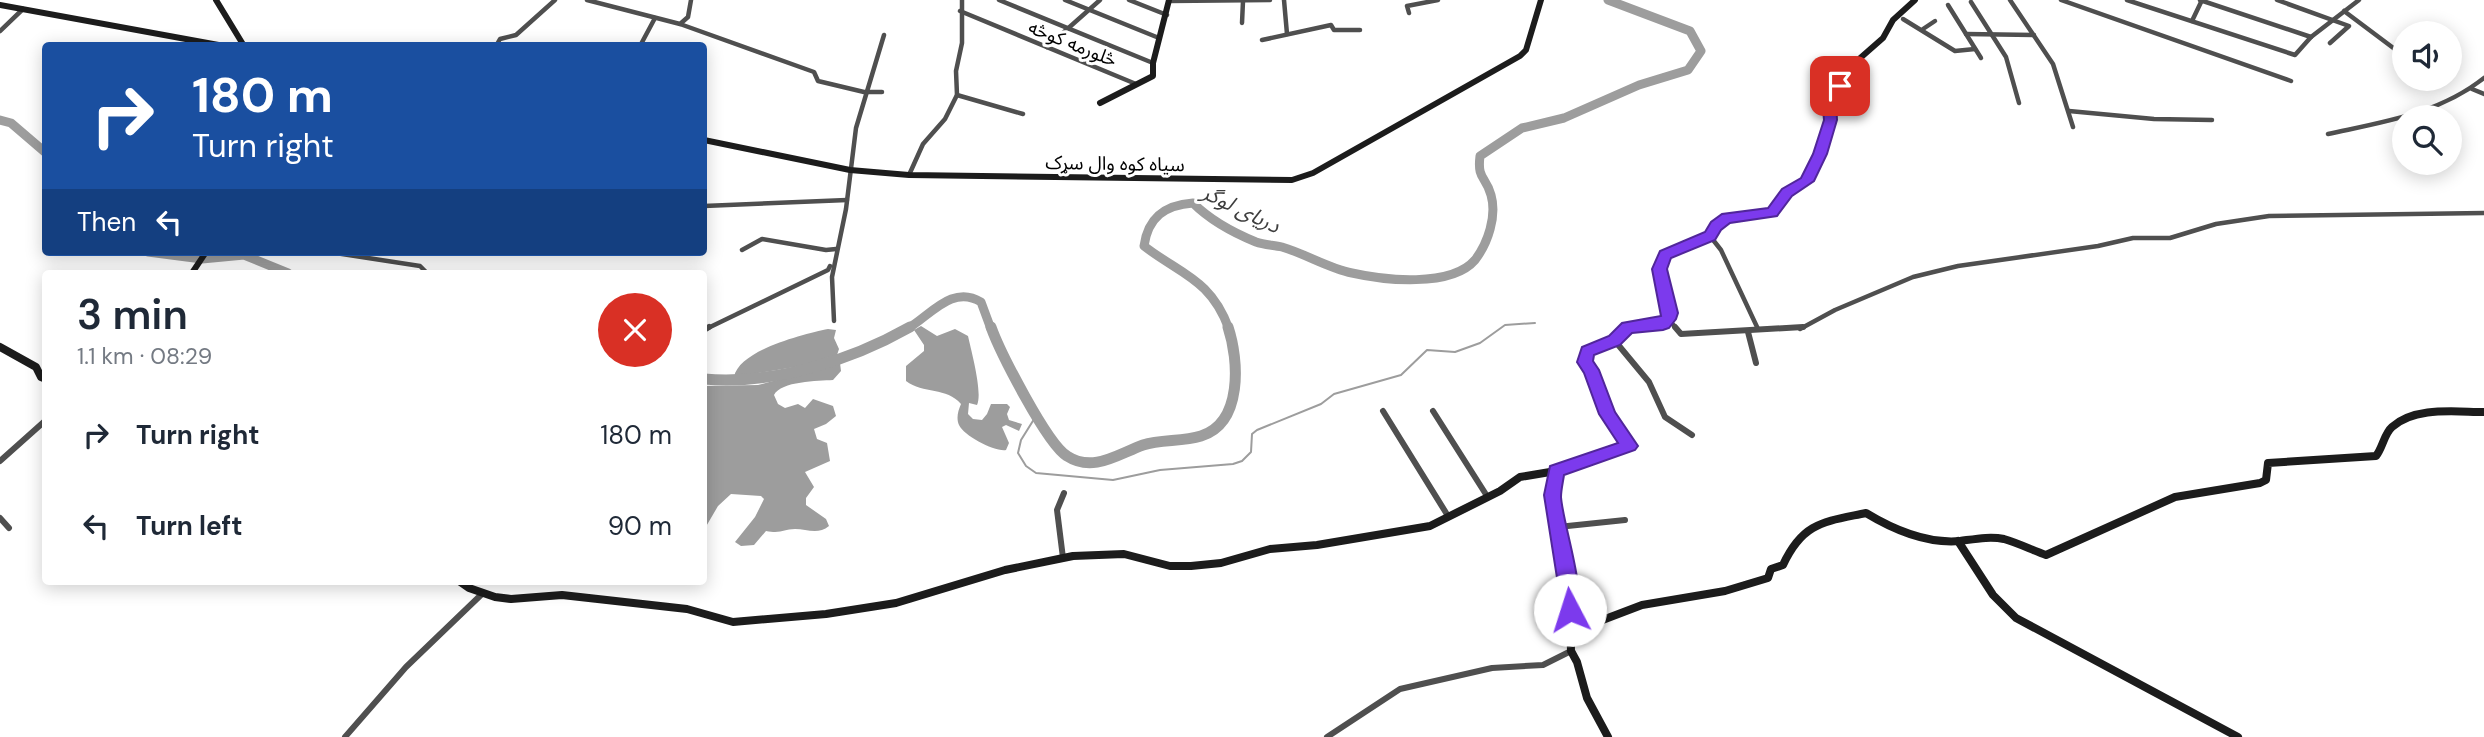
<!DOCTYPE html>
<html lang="en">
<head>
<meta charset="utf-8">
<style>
	body { margin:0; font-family:"DM Sans","Noto Sans Arabic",sans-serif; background:#f2f2f3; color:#1f2937; height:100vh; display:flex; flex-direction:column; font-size:26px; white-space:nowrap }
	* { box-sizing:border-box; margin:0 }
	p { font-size:23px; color:#747a83 }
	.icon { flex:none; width:38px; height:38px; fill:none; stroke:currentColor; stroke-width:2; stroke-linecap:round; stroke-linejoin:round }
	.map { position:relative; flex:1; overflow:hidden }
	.sheet { position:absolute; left:42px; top:270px; width:665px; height:315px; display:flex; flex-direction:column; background:#fff; border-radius:7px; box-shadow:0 4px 18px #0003 }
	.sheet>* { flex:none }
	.guide { position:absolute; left:42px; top:42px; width:665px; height:214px; border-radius:7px; box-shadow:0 4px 18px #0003; background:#1a4fa0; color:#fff; overflow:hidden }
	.controls { position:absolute; left:2392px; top:21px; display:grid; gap:14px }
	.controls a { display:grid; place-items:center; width:70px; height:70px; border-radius:50%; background:#fff; box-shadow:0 4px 18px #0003; font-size:35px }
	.pin { position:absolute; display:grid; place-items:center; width:60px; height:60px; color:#fff; margin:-30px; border-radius:14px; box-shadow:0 4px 10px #0006 }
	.me { position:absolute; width:77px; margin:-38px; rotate:355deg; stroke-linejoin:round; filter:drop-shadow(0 0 5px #0008) }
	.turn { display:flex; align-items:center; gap:24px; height:147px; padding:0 35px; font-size:32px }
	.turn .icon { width:91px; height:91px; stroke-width:2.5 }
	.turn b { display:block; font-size:49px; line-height:60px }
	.then { display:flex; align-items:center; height:66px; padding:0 35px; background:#0003; gap:14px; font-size:26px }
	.round { display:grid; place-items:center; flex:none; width:74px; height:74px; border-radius:37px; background:#f2f2f3 }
	.overview { display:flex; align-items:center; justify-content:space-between; height:119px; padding:0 35px }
	h1 { font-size:42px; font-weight:600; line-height:52px }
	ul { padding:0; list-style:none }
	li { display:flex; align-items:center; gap:21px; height:91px; padding:0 35px }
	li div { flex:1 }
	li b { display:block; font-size:26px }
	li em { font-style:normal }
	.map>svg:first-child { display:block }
	.water { fill:#9d9d9d }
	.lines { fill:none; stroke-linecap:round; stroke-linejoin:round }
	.stream { stroke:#9d9d9d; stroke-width:2 }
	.river-far1 { stroke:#9d9d9d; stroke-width:9 }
	.river { stroke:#9d9d9d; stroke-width:11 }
	.street-far1 { stroke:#4f4f4f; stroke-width:4.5 }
	.street { stroke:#4f4f4f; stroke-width:6 }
	.secondary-far1 { stroke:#1c1c1c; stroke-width:6 }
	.secondary { stroke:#1c1c1c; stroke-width:8 }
	.route { fill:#7c3aed; stroke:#51269a; stroke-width:2 }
	.labels { text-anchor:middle; stroke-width:6; stroke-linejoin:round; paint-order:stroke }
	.street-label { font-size:19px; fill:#000; stroke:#fff }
	.water-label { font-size:21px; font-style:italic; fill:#3e3e3e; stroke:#fff }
</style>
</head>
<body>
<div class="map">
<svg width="2484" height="737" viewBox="0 0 2484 737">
	<rect width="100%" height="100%" fill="#fff"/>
	<!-- water -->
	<g class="water">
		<path d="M921 326 937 336 955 329 968 336C971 350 983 393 977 405L969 403 968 414 973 419 982 420 987 414 991 404H1007L1010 407 1007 414 1009 420 1022 424 1019 431 1006 425 1002 427 1009 443 1006 450C995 452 964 436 959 425 956 418 958 411 961 404 947 387 923 394 906 381V366L924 351V345L914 330Z"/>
		<path d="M828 329 836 330 834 338 839 349 837 355 801 366 734 377C739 350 804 334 828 329Z"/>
		<path d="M840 363 841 371 833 380C818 381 781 381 774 395L778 404 785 408 798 404 805 408 813 399 833 406 836 416 826 424 814 429 817 439 827 443 830 461 805 472 814 487 806 498V505L826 519 829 526C818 535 807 529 795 529 783 529 782 534 766 531L754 545 741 546 735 542 755 517 764 499 761 496 731 494 718 506 704 530V386L758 385Z"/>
	</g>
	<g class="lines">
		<!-- stream -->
		<path class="stream" d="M1036 416 1021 440 1018 453 1026 466 1036 473 1113 480 1160 470 1233 464 1242 461 1251 452 1252 434 1257 430 1321 404 1334 394 1401 375 1427 350 1455 352 1480 343 1505 325 1535 323"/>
		<!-- river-far1 -->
		<g class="river-far1">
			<path d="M0 120 11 123 46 153"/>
			<path d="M148 252 202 259 244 255 288 273"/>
			<path d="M907 329C930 316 952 284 981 302L991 329"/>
			<path d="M1229 329C1211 279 1180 274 1144 246 1148 217 1165 205 1193 203 1209 219 1234 233 1256 242 1264 245 1274 245 1282 247 1306 254 1328 268 1352 273 1383 280 1451 288 1475 260 1488 243 1497 216 1491 195 1486 176 1477 180 1480 156L1522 128 1564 118 1639 85 1688 70 1701 51 1690 31 1608 0"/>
		</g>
		<!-- river -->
		<g class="river">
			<path d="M991 327C1000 352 1047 444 1067 456 1093 473 1118 454 1143 445 1161 439 1182 442 1201 436 1243 423 1239 360 1228 327"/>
			<path d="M704 379C773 385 850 361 910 327"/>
		</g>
		<!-- street-far1 -->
		<g class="street-far1">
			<path d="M587 0 680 24 688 17 691 0"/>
			<path d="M999 0 1153 63"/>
			<path d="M1065 0 1159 38"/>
			<path d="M1129 0 1167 15"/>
			<path d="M1284 0 1287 34"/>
			<path d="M2010 0 2053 64 2073 127"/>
			<path d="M2061 0 2291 81"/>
			<path d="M2127 0 2295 55 2311 37 2359 0"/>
			<path d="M2200 0 2311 37"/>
			<path d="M2277 0 2349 26 2330 43"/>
			<path d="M1169 1 1270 0"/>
			<path d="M1971 2 2006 57 2019 103"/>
			<path d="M1948 5 1981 58"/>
			<path d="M960 11 1136 84"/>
			<path d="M2344 11 2404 56"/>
			<path d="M1409 13 1407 6 1438 0"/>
			<path d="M1903 19 1955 51 1975 49"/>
			<path d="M2192 21 2202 0"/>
			<path d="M1242 23 1243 1"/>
			<path d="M680 24 814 72 818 81 864 92H882"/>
			<path d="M1923 29 1935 21"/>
			<path d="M0 31 23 9"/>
			<path d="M1966 34 2034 35"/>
			<path d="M1262 40 1331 25 1334 30H1360"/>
			<path d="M496 46 500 39 516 35 555 0"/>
			<path d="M640 46 655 18"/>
			<path d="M1047 47 1100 0"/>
			<path d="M2472 89 2484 94"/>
			<path d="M957 95 1023 114"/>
			<path d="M2069 111 2154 119 2212 120"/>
			<path d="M2328 134C2383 122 2439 114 2484 78"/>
			<path d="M909 175 923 144 945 119 957 95 956 71 962 43V0"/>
			<path d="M704 206 847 200"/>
			<path d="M1710 236 1721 250 1758 329"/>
			<path d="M742 250 762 239 826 250 836 249"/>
			<path d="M329 252 420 266 427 273"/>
			<path d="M1668 319 1677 329"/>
			<path d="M834 321 832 277 846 209 856 128 884 35"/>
			<path d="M706 329 828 270 830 266"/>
			<path d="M1800 329 1835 310 1913 277 1958 266 2098 246 2133 238H2170L2216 224 2269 216 2484 213"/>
		</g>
		<!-- street -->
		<g class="street">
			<path d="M1675 327 1681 334 1803 327"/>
			<path d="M704 330 709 327"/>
			<path d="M1748 332 1756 363"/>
			<path d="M1615 341 1649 382 1665 417 1692 435"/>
			<path d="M1383 411 1448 516"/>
			<path d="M1433 411 1487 496"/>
			<path d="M0 461 46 420"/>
			<path d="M0 518 9 528"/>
			<path d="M1558 527 1625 520"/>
			<path d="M1063 558 1057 510 1064 493"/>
			<path d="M345 737 406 667 483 593"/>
			<path d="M1327 737 1400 689 1492 668 1543 665 1571 651"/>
		</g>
		<!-- secondary-far1 -->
		<g class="secondary-far1">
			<path d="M216 0 244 46"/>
			<path d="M0 5 224 46"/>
			<path d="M1100 103 1153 76V63L1169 0"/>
			<path d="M704 140 850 170 909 175 1292 180 1313 173 1520 56 1526 50 1541 0"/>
			<path d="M192 273 206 252"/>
			<path d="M1626 329C1641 323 1661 331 1670 313L1660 269 1665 255 1710 236 1716 226 1727 218 1772 213 1787 193 1807 181 1820 154 1830 120 1829 98 1840 86 1850 67 1883 38 1893 20 1915 0"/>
		</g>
		<!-- secondary -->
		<g class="secondary">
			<path d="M0 347 36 367 41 377 46 379"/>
			<path d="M1556 471 1552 495 1569 587 1571 651 1577 662 1587 698 1608 737"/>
			<path d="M1958 541 1993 595 2016 618 2238 737"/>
			<path d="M459 581 469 588 495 597 511 599 562 595 687 609 733 622 826 614 896 603 1005 570 1073 556 1124 554 1170 566H1191L1221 563 1270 549 1317 545 1430 526 1500 491 1520 477 1556 471 1626 449 1629 443 1607 414 1591 370 1585 362 1587 352 1615 341 1628 327"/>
			<path d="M1571 632 1642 605 1725 591 1768 578 1771 569 1783 565C1803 522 1824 522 1866 513 1894 530 1926 544 1960 541 1975 539 1990 536 2004 539 2018 543 2032 550 2046 555L2175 497 2260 483 2266 480 2268 463 2376 456C2383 447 2384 434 2392 427 2415 406 2456 412 2484 412"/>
		</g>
	</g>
	<!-- route -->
	<path class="route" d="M1840 82 1847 86 1836 99 1837 120 1827 154 1814 181 1792 196 1777 216 1730 223 1721 230 1715 240 1671 258 1667 269 1678 313 1676 319 1669 328 1663 330 1632 333 1620 345 1594 355 1593 361 1599 370 1615 412 1638 446 1635 450 1564 475C1563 482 1561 490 1561 497 1563 525 1587 592 1576 616L1570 618 1563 616 1544 495 1550 466 1618 443 1599 414 1584 373 1577 362 1582 347 1609 336 1622 323 1661 316 1652 269 1660 251 1705 232 1711 222 1722 214 1768 208 1782 189 1801 178 1813 154 1824 120 1822 98 1836 83Z"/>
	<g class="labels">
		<!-- street labels -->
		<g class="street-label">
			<text transform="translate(1073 43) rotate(22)" y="7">څلورمه کوڅه</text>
			<text transform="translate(1115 163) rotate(1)" y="7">سیاه کوه وال سړک</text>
		</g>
		<!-- water labels -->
		<g class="water-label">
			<text transform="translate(1241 209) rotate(26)" y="7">دریای لوگر</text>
		</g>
	</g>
</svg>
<div class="controls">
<a><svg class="icon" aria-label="sound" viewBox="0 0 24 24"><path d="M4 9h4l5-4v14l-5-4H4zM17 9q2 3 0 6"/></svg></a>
<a><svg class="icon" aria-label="search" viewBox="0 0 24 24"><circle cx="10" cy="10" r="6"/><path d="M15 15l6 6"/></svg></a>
</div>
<div class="pin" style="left:1840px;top:86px;background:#d93025"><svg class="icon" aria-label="arrive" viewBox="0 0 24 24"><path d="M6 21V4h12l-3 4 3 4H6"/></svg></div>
<svg class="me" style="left:1570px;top:610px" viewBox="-20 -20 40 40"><circle r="19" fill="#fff"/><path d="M0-13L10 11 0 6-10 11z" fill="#7c3aed"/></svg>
<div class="guide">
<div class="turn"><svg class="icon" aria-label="right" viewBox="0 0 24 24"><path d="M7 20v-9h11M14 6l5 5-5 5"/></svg><div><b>180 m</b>Turn right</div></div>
<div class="then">Then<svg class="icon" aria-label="left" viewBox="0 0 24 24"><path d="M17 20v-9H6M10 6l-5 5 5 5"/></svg></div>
</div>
<section class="sheet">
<div class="overview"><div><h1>3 min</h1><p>1.1 km · 08:29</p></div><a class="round" style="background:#d93025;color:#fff"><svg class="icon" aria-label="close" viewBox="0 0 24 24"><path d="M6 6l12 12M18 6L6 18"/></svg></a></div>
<ul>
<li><svg class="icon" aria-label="right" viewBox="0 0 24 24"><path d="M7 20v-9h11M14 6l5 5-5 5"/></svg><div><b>Turn right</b></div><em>180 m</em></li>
<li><svg class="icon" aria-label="left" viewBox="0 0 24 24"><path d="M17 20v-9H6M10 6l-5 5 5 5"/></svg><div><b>Turn left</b></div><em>90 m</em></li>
</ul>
</section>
</div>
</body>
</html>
